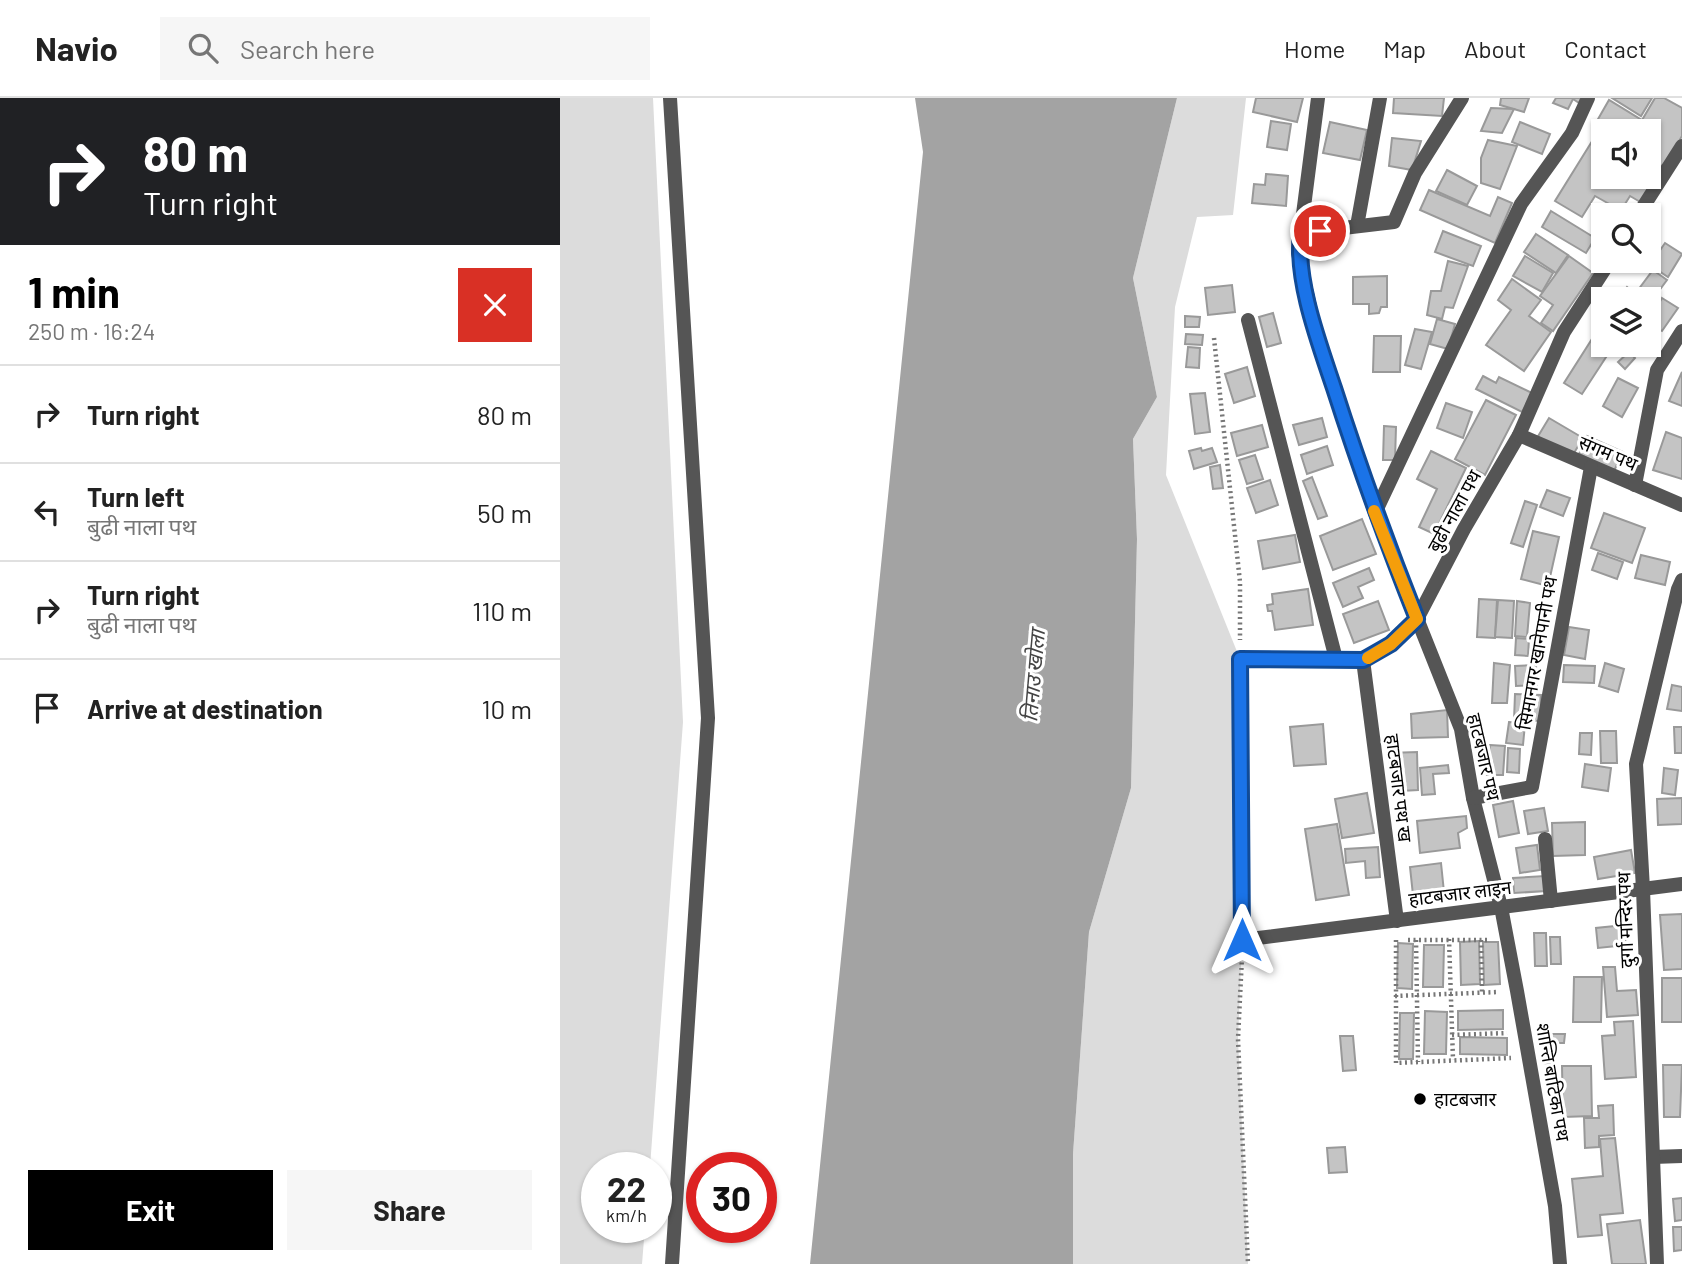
<!DOCTYPE html>
<html lang="en">
<head>
<meta charset="utf-8">
<style>
	body { margin:0; font-family:Barlow,"Noto Sans Devanagari",sans-serif; background:#f6f6f6; color:#222; height:100vh; display:flex; flex-direction:column; font-size:26px; white-space:nowrap }
	* { box-sizing:border-box; margin:0 }
	p { font-size:23px; color:#767676 }
	.icon { flex:none; width:38px; height:38px; fill:none; stroke:currentColor; stroke-width:2; stroke-linecap:round; stroke-linejoin:round }
	.map { position:relative; flex:1; overflow:hidden }
	.sheet { display:flex; flex-direction:column; background:#fff; width:560px }
	.sheet>* { flex:none }
	.guide { background:#202124; color:#fff; overflow:hidden }
	.fabs { position:absolute; left:1031px; top:21px; display:grid; gap:14px }
	.fabs a { display:grid; place-items:center; width:70px; height:70px; border-radius:0px; background:#fff; box-shadow:0 2px 5px #0004; font-size:35px }
	.speed { position:absolute; left:21px; top:1054px; display:flex; gap:14px; font-size:35px; font-weight:700; text-align:center }
	.speed>* { display:grid; place-content:center; width:91px; height:91px; border-radius:50%; background:#fff; box-shadow:0 2px 5px #0004; line-height:1 }
	.speed small { font-size:18px; font-weight:400 }
	.speed .limit { border:10px solid #d22; background:#fff; color:#111 }
	.pin { position:absolute; display:grid; place-items:center; width:60px; height:60px; color:#fff; margin:-30px; border:4px solid #fff; border-radius:50%; box-shadow:0 2px 7px #0007 }
	.me { position:absolute; width:77px; margin:-38px; rotate:0deg; stroke-linejoin:round; filter:drop-shadow(0 0 5px #0008) }
	.turn { display:flex; align-items:center; gap:24px; height:147px; padding:0 28px; font-size:32px }
	.turn .icon { width:91px; height:91px; stroke-width:2.5 }
	.turn b { display:block; font-size:49px; line-height:60px }
	.round { display:grid; place-items:center; flex:none; width:74px; height:74px; border-radius:0px; background:#f6f6f6 }
	.summary { display:flex; align-items:center; justify-content:space-between; height:119px; padding:0 28px }
	h1 { font-size:42px; font-weight:700; line-height:52px; color:#000 }
	.button { display:flex; gap:14px; margin-top:auto; padding:14px 28px }
	.button a { flex:1; height:80px; border-radius:0px; background:#000; color:#fff; font-size:28px; font-weight:700; line-height:80px; text-align:center }
	.button a+a { background:#f6f6f6; color:#222 }
	ul { padding:0; list-style:none }
	li { display:flex; align-items:center; gap:21px; height:98px; padding:0 28px; border-top:2px solid #e0e0e0 }
	li div { flex:1 }
	li b { display:block; font-size:26px }
	li em { font-style:normal }
	header { display:flex; align-items:center; gap:42px; box-sizing:border-box; height:98px; padding:0 35px; background:#fff; border-bottom:2px solid #e0e0e0 }
	header strong { font-size:33px }
	nav { display:flex; gap:38px; margin-inline-start:auto; font-size:24px }
	.search { width:490px; height:63px; background:#f6f6f6; display:flex; align-items:center; gap:18px; box-sizing:border-box; padding:0 24px; border-radius:0px; color:#767676; font-size:26px }
	main { display:flex; flex:1; min-height:0 }
	.map>svg:first-child { display:block }
	.green { fill:#dcdcdc }
	.water { fill:#a3a3a3 }
	.building { fill:#c4c4c4; stroke:#999; stroke-width:2 }
	.lines { fill:none; stroke-linecap:round; stroke-linejoin:round }
	.path { stroke:#777; stroke-width:4.5; stroke-dasharray:2 3.5; stroke-linecap:butt }
	.street { stroke:#555; stroke-width:14 }
	.route-casing { stroke:#114b97; stroke-width:18 }
	.route { stroke:#1a73e8; stroke-width:12 }
	.slow { stroke:#f59e0b; stroke-width:12 }
	.poi-dot { fill:#000; stroke:#fff; stroke-width:2.5 }
	.labels { text-anchor:middle; stroke-width:6; stroke-linejoin:round; paint-order:stroke }
	.street-label { font-size:19px; fill:#000; stroke:#fff }
	.poi-label { font-size:19px; fill:#000; stroke:#fff; text-anchor:start }
	.water-label { font-size:21px; font-style:italic; fill:#444; stroke:#fff }
</style>
</head>
<body>
<header>
<strong>Navio</strong>
<div class="search"><svg class="icon" aria-label="search" viewBox="0 0 24 24"><circle cx="10" cy="10" r="6"/><path d="M15 15l6 6"/></svg>Search here</div>
<nav><a>Home</a><a>Map</a><a>About</a><a>Contact</a></nav>
</header>
<main>
<section class="sheet">
<div class="guide">
<div class="turn"><svg class="icon" aria-label="right" viewBox="0 0 24 24"><path d="M7 20v-9h11M14 6l5 5-5 5"/></svg><div><b>80 m</b>Turn right</div></div>
</div>
<div class="summary"><div><h1>1 min</h1><p>250 m · 16:24</p></div><a class="round" style="background:#d93025;color:#fff"><svg class="icon" aria-label="close" viewBox="0 0 24 24"><path d="M6 6l12 12M18 6L6 18"/></svg></a></div>
<ul>
<li><svg class="icon" aria-label="right" viewBox="0 0 24 24"><path d="M7 20v-9h11M14 6l5 5-5 5"/></svg><div><b>Turn right</b></div><em>80 m</em></li>
<li><svg class="icon" aria-label="left" viewBox="0 0 24 24"><path d="M17 20v-9H6M10 6l-5 5 5 5"/></svg><div><b>Turn left</b><p>बुढी नाला पथ</p></div><em>50 m</em></li>
<li><svg class="icon" aria-label="right" viewBox="0 0 24 24"><path d="M7 20v-9h11M14 6l5 5-5 5"/></svg><div><b>Turn right</b><p>बुढी नाला पथ</p></div><em>110 m</em></li>
<li><svg class="icon" aria-label="arrive" viewBox="0 0 24 24"><path d="M6 21V4h12l-3 4 3 4H6"/></svg><div><b>Arrive at destination</b></div><em>10 m</em></li>
</ul>
<div class="button"><a>Exit</a><a>Share</a></div>
</section>
<div class="map">
<svg width="1122" height="1166" viewBox="0 0 1122 1166">
	<rect width="100%" height="100%" fill="#fff"/>
	<!-- green -->
	<g class="green">
		<path d="M0 0H93L123 624 90 1069H37V1129H85L82 1166H0Z"/>
		<path d="M617 0H686L673 117 637 119 615 209 606 377 680 561 682 842 678 941 688 1166H513V1056L529 834 571 690 577 441 573 341 597 299 573 180Z"/>
	</g>
	<!-- water -->
	<path class="water" d="M355 0H617L573 180 597 299 573 341 577 441 571 690 529 834 513 1056V1166H250L363 54Z"/>
	<!-- building -->
	<g class="building">
		<path d="M696 0H743L737 24 693 14Z"/>
		<path d="M834 0H884L882 18 833 15Z"/>
		<path d="M941 0H969L964 14 940 7Z"/>
		<path d="M996 0H1021L1019 5 1013 1 1008 11 993 5Z"/>
		<path d="M1052 0H1092L1081 18Z"/>
		<path d="M1095 0H1104L1122 10V38L1104 69 1088 60V33H1043L1034 28 1049 2 1082 22Z"/>
		<path d="M931 10 954 11 942 35 921 33Z"/>
		<path d="M711 23 731 26 727 52 707 49Z"/>
		<path d="M770 24 807 32 800 62 763 55Z"/>
		<path d="M960 24 990 36 982 56 952 44Z"/>
		<path d="M1039 32 1043 34V79H1088V61L1103 69 1082 105 1070 98 1065 106 1073 110 1069 117 1035 98 1022 119 995 103Z"/>
		<path d="M832 40 861 43 852 72 829 68Z"/>
		<path d="M928 42 957 48 940 91 921 85V60Z"/>
		<path d="M887 72 917 88 907 107 876 93Z"/>
		<path d="M706 76 728 78 726 108 692 105 694 86 705 87Z"/>
		<path d="M869 92 930 118 938 99 952 105 935 145 860 112Z"/>
		<path d="M991 113 1035 140 1026 155 982 129Z"/>
		<path d="M883 133 921 148 913 168 875 154Z"/>
		<path d="M976 136 1008 157 996 175 964 154Z"/>
		<path d="M1105 145 1122 156 1108 179 1090 167Z"/>
		<path d="M965 158 993 175 982 194 953 178Z"/>
		<path d="M1009 158 1033 175 993 233 981 225 993 207 980 198Z"/>
		<path d="M888 163 908 168 893 210 885 209 882 221 867 217 871 193H881Z"/>
		<path d="M1093 172 1107 182 1092 202 1078 192Z"/>
		<path d="M827 178V209H821L819 215 809 216V206H793V179Z"/>
		<path d="M952 181 981 202 969 218 991 234 964 273 926 247 951 212 938 202Z"/>
		<path d="M672 187 675 214 648 217 645 190Z"/>
		<path d="M1067 189 1076 197 1072 201H1058Z"/>
		<path d="M1102 200 1118 210 1102 233 1088 224Z"/>
		<path d="M713 215 721 245 707 249 699 219Z"/>
		<path d="M625 218 640 219 639 229H625Z"/>
		<path d="M877 221 895 226 888 251 870 246Z"/>
		<path d="M855 231 872 234 861 271 845 267Z"/>
		<path d="M626 236 643 237 642 247 625 246Z"/>
		<path d="M814 238H841L840 274H813Z"/>
		<path d="M1032 241 1050 253 1022 296 1004 285Z"/>
		<path d="M628 249 640 250 639 270 626 269Z"/>
		<path d="M1069 254 1075 260 1065 271 1058 264Z"/>
		<path d="M687 269 695 298 674 305 665 276Z"/>
		<path d="M1122 274V308L1109 303Z"/>
		<path d="M923 278 936 285 939 279 972 295 962 314 916 291Z"/>
		<path d="M1058 280 1078 290 1062 319 1043 308Z"/>
		<path d="M645 295 650 334 635 336 630 296Z"/>
		<path d="M926 302 956 317 925 377 895 361Z"/>
		<path d="M886 305 912 314 903 340 877 330Z"/>
		<path d="M762 320 767 339 739 347 733 327Z"/>
		<path d="M989 320 1023 340 1011 360 977 340Z"/>
		<path d="M702 327 708 349 677 358 671 335Z"/>
		<path d="M824 328 836 329 835 362H823Z"/>
		<path d="M1106 334 1122 340V381L1093 372Z"/>
		<path d="M1027 338 1063 354 1054 373 1019 356Z"/>
		<path d="M767 348 773 367 747 376 741 357Z"/>
		<path d="M641 350 642 353 652 350 657 364 634 371 629 353Z"/>
		<path d="M871 353 906 370 874 436 859 429 877 391 857 381Z"/>
		<path d="M695 357 703 381 687 386 679 362Z"/>
		<path d="M660 367 663 390 653 391 650 369Z"/>
		<path d="M752 379 767 418 758 421 743 383Z"/>
		<path d="M710 382 718 407 696 415 687 390Z"/>
		<path d="M987 392 1010 400 1003 418 980 409Z"/>
		<path d="M965 403 977 407 963 449 951 445Z"/>
		<path d="M1044 415 1085 430 1072 465 1031 450Z"/>
		<path d="M802 421 816 456 773 472 760 438Z"/>
		<path d="M973 433 999 439 988 488 961 481Z"/>
		<path d="M735 437 740 464 703 471 698 443Z"/>
		<path d="M1038 455 1063 464 1057 481 1032 472Z"/>
		<path d="M1081 457 1110 464 1105 487 1075 480Z"/>
		<path d="M809 470 814 482 798 489 803 500 783 509 773 485Z"/>
		<path d="M748 491 753 527 715 532 712 513H708L707 507 713 506 712 496Z"/>
		<path d="M919 501 937 502 935 540 917 539Z"/>
		<path d="M938 502 954 503 952 540 935 539Z"/>
		<path d="M818 503 829 532 794 545 783 516Z"/>
		<path d="M957 503 970 505 967 539 955 538Z"/>
		<path d="M1009 529 1029 532 1025 561 1004 557Z"/>
		<path d="M956 540 969 541 968 558 955 557Z"/>
		<path d="M934 565 950 567 947 605H932Z"/>
		<path d="M1045 565 1064 571 1058 594 1039 588Z"/>
		<path d="M976 567 977 587 956 588 955 568Z"/>
		<path d="M1004 567 1035 568 1034 585 1003 584Z"/>
		<path d="M1112 587 1122 589V613L1107 611Z"/>
		<path d="M955 596 981 597V623L954 622Z"/>
		<path d="M887 612 888 639 852 640 851 616Z"/>
		<path d="M949 624 965 626 963 647 946 645Z"/>
		<path d="M763 626 766 666 734 668 730 629Z"/>
		<path d="M1114 629H1122V655H1115Z"/>
		<path d="M1040 633H1056L1057 665H1041Z"/>
		<path d="M1020 635H1032L1031 657 1019 656Z"/>
		<path d="M930 647 945 648 943 677H927Z"/>
		<path d="M948 650 960 651 959 675 947 674Z"/>
		<path d="M857 654 858 692 841 693V670H830L829 655Z"/>
		<path d="M1025 666 1051 670 1048 693 1022 689Z"/>
		<path d="M888 667 889 675 873 676 875 696 862 697 860 670Z"/>
		<path d="M1104 670 1118 672 1115 697 1102 695Z"/>
		<path d="M807 695 814 735 782 740 775 701Z"/>
		<path d="M1122 700V726L1098 727 1097 701Z"/>
		<path d="M953 703 959 735 939 739 933 707Z"/>
		<path d="M984 710 988 733 968 736 964 713Z"/>
		<path d="M906 718 907 730 898 735 900 750 860 755 857 723Z"/>
		<path d="M1025 724V757L993 758 992 725Z"/>
		<path d="M777 726 789 797 756 802 745 731Z"/>
		<path d="M977 747 980 772 960 775 956 750Z"/>
		<path d="M818 749 820 779 806 780 805 763 786 765 785 751Z"/>
		<path d="M1071 752 1075 775 1038 781 1034 759Z"/>
		<path d="M881 765 884 794 853 797 850 769Z"/>
		<path d="M985 778 986 793 954 795 953 780Z"/>
		<path d="M1122 816V871L1104 872 1100 817Z"/>
		<path d="M1064 827 1066 847 1038 850 1036 830Z"/>
		<path d="M974 835H986L987 868H975Z"/>
		<path d="M990 839H1000L1001 866H991Z"/>
		<path d="M919 843 920 886 901 887 900 844Z"/>
		<path d="M923 844H938L940 886 924 887Z"/>
		<path d="M838 845 853 846 852 891 837 890Z"/>
		<path d="M864 847H884L883 889H863Z"/>
		<path d="M1043 869H1055L1057 893 1076 892 1078 917 1047 919Z"/>
		<path d="M1014 879H1042L1041 924H1013Z"/>
		<rect x="1102" y="880" width="20" height="44"/>
		<path d="M943 912V931L898 932V913Z"/>
		<path d="M865 913 887 914 886 956H864Z"/>
		<path d="M840 915H854L853 961H839Z"/>
		<path d="M1073 923 1076 979 1045 981 1042 938 1055 937 1054 924Z"/>
		<path d="M985 936H1005L1004 945H995L994 966 984 965Z"/>
		<path d="M780 938H793L796 972 783 973Z"/>
		<path d="M900 939 947 940V957L900 956Z"/>
		<path d="M1103 967H1122L1120 1019H1104Z"/>
		<path d="M1002 968H1031L1032 1018 1003 1019Z"/>
		<path d="M1053 1007 1054 1037 1039 1038V1049L1025 1050 1024 1020H1039L1038 1008Z"/>
		<path d="M1055 1040 1063 1115 1040 1117 1042 1137 1018 1139 1012 1081 1043 1078 1040 1041Z"/>
		<path d="M785 1049 787 1074 769 1075 767 1050Z"/>
		<path d="M1122 1100V1122L1115 1123 1113 1101Z"/>
		<path d="M1080 1122 1086 1166H1052L1047 1126Z"/>
		<path d="M1113 1129H1122V1152L1114 1153Z"/>
	</g>
	<g class="lines">
		<!-- path -->
		<g class="path">
			<path d="M654 240 680 484V542"/>
			<path d="M889 841 893 962"/>
			<path d="M836 842V965L951 960"/>
			<path d="M848 842H930"/>
			<path d="M856 842 858 964"/>
			<path d="M921 842 922 895"/>
			<path d="M682 859 678 941 688 1166"/>
			<path d="M835 898 939 894"/>
			<path d="M892 937 947 935"/>
		</g>
		<!-- street -->
		<g class="street">
			<path d="M110 0 148 620 112 1166"/>
			<path d="M758 0 738 155 755 231 815 415 901 631 913 700 941 809 957 893 995 1108 1000 1166"/>
			<path d="M1078 117 1122 48"/>
			<path d="M797 128 820 0"/>
			<path d="M741 135 834 124 855 75 902 0"/>
			<path d="M1050 163 1004 234 959 337 904 431 857 521 831 546 803 562 680 561 682 842 1122 786"/>
			<path d="M688 222 776 561"/>
			<path d="M959 337 1122 407"/>
			<path d="M1075 387 1097 272 1122 233"/>
			<path d="M815 415 961 106 1012 35 1028 0"/>
			<path d="M803 562 837 823"/>
			<path d="M913 700 972 689 1031 369"/>
			<path d="M985 741 991 803"/>
			<path d="M1093 1059 1122 1058"/>
			<path d="M1097 1166 1083 791 1076 666 1118 491 1122 482"/>
		</g>
	</g>
	<g class="lines">
		<defs>
			<path id="route" d="M682 842 680 561 803 562 831 546 857 521C827 445 799 368 774 290 759 245 735 182 741 135L760 133"/>
		</defs>
		<!-- route casing -->
		<use href="#route" class="route-casing"/>
		<!-- route -->
		<use href="#route" class="route"/>
		<!-- slow -->
		<path class="slow" d="M808 560 831 546 857 521 814 413"/>
	</g>
	<!-- markers -->
	<circle class="poi-dot" cx="860" cy="1001" r="7"/>
	<g class="labels">
		<!-- street labels -->
		<g class="street-label">
			<text transform="translate(1048 355) rotate(23)" y="7">संगम पथ</text>
			<text transform="translate(894 413) rotate(-61)" y="7">बुढी नाला पथ</text>
			<text transform="translate(977 555) rotate(-80)" y="7">सिमानगर खानेपानी पथ</text>
			<text transform="translate(924 659) rotate(77)" y="7">हाटबजार पथ</text>
			<text transform="translate(839 690) rotate(83)" y="7">हाटबजार पथ ख</text>
			<text transform="translate(900 795) rotate(-7)" y="7">हाटबजार लाइन</text>
			<text transform="translate(1065 822) rotate(-92)" y="7">दुर्गा मन्दिर पथ</text>
			<text transform="translate(993 984) rotate(80)" y="7">शान्ति बाटिका पथ</text>
		</g>
		<!-- poi labels -->
		<g class="poi-label">
			<text x="874" y="1008">हाटबजार</text>
		</g>
		<!-- water labels -->
		<g class="water-label">
			<text transform="translate(474 578) rotate(-85)" y="7">तिनाउ खोला</text>
		</g>
	</g>
</svg>
<div class="fabs">
<a><svg class="icon" aria-label="sound" viewBox="0 0 24 24"><path d="M4 9h4l5-4v14l-5-4H4zM17 9q2 3 0 6"/></svg></a>
<a><svg class="icon" aria-label="search" viewBox="0 0 24 24"><circle cx="10" cy="10" r="6"/><path d="M15 15l6 6"/></svg></a>
<a><svg class="icon" aria-label="layers" viewBox="0 0 24 24"><path d="M12 4l9 5-9 5-9-5zM3 14l9 5 9-5"/></svg></a>
</div>
<div class="speed"><div>22<small>km/h</small></div><div class="limit">30</div></div>
<div class="pin" style="left:760px;top:133px;background:#d93025"><svg class="icon" aria-label="arrive" viewBox="0 0 24 24"><path d="M6 21V4h12l-3 4 3 4H6"/></svg></div>
<svg class="me" style="left:682px;top:842px" viewBox="-20 -20 40 40"><path d="M0-17L14 15 0 8-14 15z" fill="#1a73e8" stroke="#fff" stroke-width="4"/></svg>
</div>
</main>
</body>
</html>
